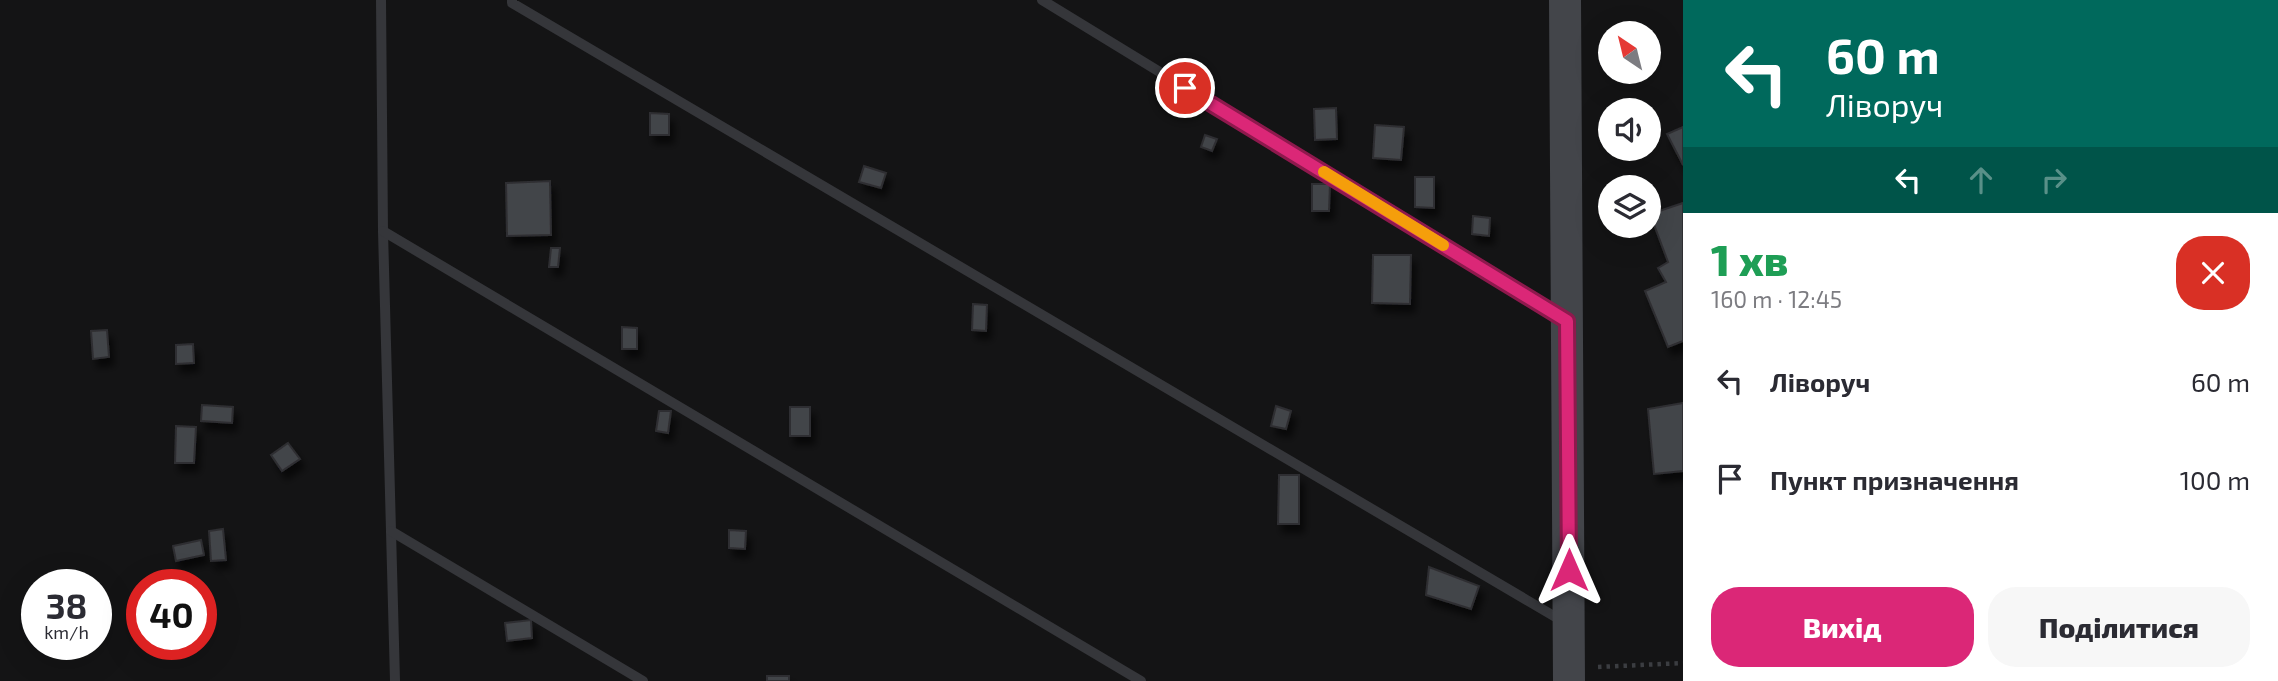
<!DOCTYPE html>
<html lang="uk">
<head>
<meta charset="utf-8">
<style>
	body { margin:0; font-family:"Exo 2",sans-serif; background:#f7f7f7; color:#2b2b33; height:100vh; display:flex; flex-direction:column; font-size:26px; white-space:nowrap }
	* { box-sizing:border-box; margin:0 }
	p { font-size:23px; color:#7c7c81 }
	.icon { flex:none; width:38px; height:38px; fill:none; stroke:currentColor; stroke-width:2; stroke-linecap:round; stroke-linejoin:round }
	.map { position:relative; flex:1; overflow:hidden }
	.panel { display:flex; flex-direction:column; background:#fff; width:595px }
	.panel>* { flex:none }
	.top-card { background:#00695c; color:#fff; overflow:hidden }
	.needle { width:46px; rotate:325deg }
	.tools { position:absolute; left:1598px; top:21px; display:grid; gap:14px }
	.tools a { display:grid; place-items:center; width:63px; height:63px; border-radius:50%; background:#fff; box-shadow:0 7px 28px #0002; font-size:35px }
	.speed { position:absolute; left:21px; top:569px; display:flex; gap:14px; font-size:35px; font-weight:700; text-align:center }
	.speed>* { display:grid; place-content:center; width:91px; height:91px; border-radius:50%; background:#fff; box-shadow:0 7px 28px #0002; line-height:1 }
	.speed small { font-size:18px; font-weight:400 }
	.speed .limit { border:10px solid #d22; background:#fff; color:#111 }
	.pin { position:absolute; display:grid; place-items:center; width:60px; height:60px; color:#fff; margin:-30px; border:4px solid #fff; border-radius:50%; box-shadow:0 2px 7px #0007 }
	.me { position:absolute; width:77px; margin:-38px; rotate:0deg; stroke-linejoin:round; filter:drop-shadow(0 0 5px #0008) }
	.turn { display:flex; align-items:center; gap:24px; height:147px; padding:0 28px; font-size:32px }
	.turn .icon { width:91px; height:91px; stroke-width:2.5 }
	.turn b { display:block; font-size:49px; line-height:60px }
	.lanes { display:flex; align-items:center; height:66px; padding:0 28px; background:#0003; justify-content:center; gap:35px; direction:ltr }
	.lanes .off { opacity:.35 }
	.round { display:grid; place-items:center; flex:none; width:74px; height:74px; border-radius:28px; background:#f7f7f7 }
	.summary { display:flex; align-items:center; justify-content:space-between; height:119px; padding:0 28px }
	h1 { font-size:42px; font-weight:800; line-height:52px; color:#1e9e55 }
	.button { display:flex; gap:14px; margin-top:auto; padding:14px 28px }
	.button a { flex:1; height:80px; border-radius:28px; background:#db2777; color:#fff; font-size:28px; font-weight:800; line-height:80px; text-align:center }
	.button a+a { background:#f7f7f7; color:#2b2b33 }
	ul { padding:0; list-style:none }
	li { display:flex; align-items:center; gap:21px; height:98px; padding:0 28px }
	li div { flex:1 }
	li b { display:block; font-size:26px }
	li em { font-style:normal }
	main { display:flex; flex:1; min-height:0 }
	.map>svg:first-child { display:block }
	.building { fill:#434448; stroke:#2e2e31; stroke-width:2; filter:url(#shadow) }
	.lines { fill:none; stroke-linecap:round; stroke-linejoin:round }
	.path { stroke:#3b3d41; stroke-width:4.5; stroke-dasharray:3.5 5; stroke-linecap:butt }
	.lane { stroke:#35363a; stroke-width:10 }
	.secondary { stroke:#43454a; stroke-width:32 }
	.route-casing { stroke:#8e194d; stroke-width:18 }
	.route { stroke:#db2777; stroke-width:12 }
	.slow { stroke:#f59e0b; stroke-width:12 }
</style>
</head>
<body>
<main>
<div class="map">
<svg width="1683" height="681" viewBox="0 0 1683 681">
	<defs>
		<filter id="shadow"><feDropShadow dx="4.5" dy="8" stdDeviation="3.5" flood-color="#0009"/></filter>
	</defs>
	<rect width="100%" height="100%" fill="#141415"/>
	<!-- building -->
	<g class="building">
		<path d="M1336 108 1337 139 1315 140 1314 109Z"/>
		<path d="M650 113 669 114V135H650Z"/>
		<path d="M1375 125 1404 127 1401 160 1373 158Z"/>
		<path d="M1683 127V165L1667 134Z"/>
		<path d="M1205 135 1217 139 1212 151 1201 147Z"/>
		<path d="M864 166 886 173 881 188 859 182Z"/>
		<path d="M1415 177H1434V208L1415 207Z"/>
		<path d="M550 181 551 235 507 236 506 183Z"/>
		<path d="M1312 184H1330L1329 211H1312Z"/>
		<path d="M1683 203V341L1668 347 1645 291 1666 282 1658 268 1668 262 1650 214Z"/>
		<path d="M1473 216 1490 218 1489 236 1472 234Z"/>
		<path d="M551 248H560L558 267H549Z"/>
		<path d="M1373 255H1411L1410 304 1372 303Z"/>
		<path d="M973 304 987 305 986 331 972 330Z"/>
		<path d="M622 327 637 328V349H622Z"/>
		<path d="M107 330 109 357 93 359 91 331Z"/>
		<path d="M193 344 194 363 176 364V345Z"/>
		<path d="M1683 403V471L1654 474 1648 409Z"/>
		<path d="M202 405 233 407 232 423 201 421Z"/>
		<path d="M1276 406 1291 411 1286 429 1271 426Z"/>
		<rect x="790" y="407" width="20" height="29"/>
		<path d="M659 411H671L668 433 656 431Z"/>
		<path d="M176 426 196 427 194 463H175Z"/>
		<path d="M288 443 300 459 282 471 271 455Z"/>
		<path d="M1279 475H1299V524H1278Z"/>
		<path d="M223 529 226 560 211 561 209 531Z"/>
		<path d="M729 530 746 531 745 549 729 548Z"/>
		<path d="M201 540 204 555 176 561 173 546Z"/>
		<path d="M1429 567 1479 586 1471 609 1426 595Z"/>
		<path d="M531 620 532 638 507 641 505 623Z"/>
		<rect x="767" y="676" width="22" height="5"/>
	</g>
	<g class="lines">
		<!-- path -->
		<path class="path" d="M1598 667 1683 663"/>
		<!-- lane -->
		<g class="lane">
			<path d="M381 0 383 231 395 681"/>
			<path d="M512 0V3L1564 622"/>
			<path d="M1042 0 1562 318"/>
			<path d="M383 231 1141 681"/>
			<path d="M391 531 643 681"/>
		</g>
		<!-- secondary -->
		<path class="secondary" d="M1565 0 1569 681"/>
	</g>
	<g class="lines">
		<defs>
			<path id="route" d="M1185 88 1567 321 1569 570"/>
		</defs>
		<!-- route casing -->
		<use href="#route" class="route-casing"/>
		<!-- route -->
		<use href="#route" class="route"/>
		<!-- slow -->
		<path class="slow" d="M1324 172 1443 245"/>
	</g>
</svg>
<div class="tools">
<a><svg class="needle" viewBox="-14 -14 28 28"><path d="M0-13l5 13h-10z" fill="#e53935"/><path d="M0 13l5-13h-10z" fill="#7c7c81"/></svg></a>
<a><svg class="icon" aria-label="sound" viewBox="0 0 24 24"><path d="M4 9h4l5-4v14l-5-4H4zM17 9q2 3 0 6"/></svg></a>
<a><svg class="icon" aria-label="layers" viewBox="0 0 24 24"><path d="M12 4l9 5-9 5-9-5zM3 14l9 5 9-5"/></svg></a>
</div>
<div class="speed"><div>38<small>km/h</small></div><div class="limit">40</div></div>
<div class="pin" style="left:1185px;top:88px;background:#d93025"><svg class="icon" aria-label="arrive" viewBox="0 0 24 24"><path d="M6 21V4h12l-3 4 3 4H6"/></svg></div>
<svg class="me" style="left:1569px;top:570px" viewBox="-20 -20 40 40"><path d="M0-17L14 15 0 8-14 15z" fill="#db2777" stroke="#fff" stroke-width="4"/></svg>
</div>
<section class="panel">
<div class="top-card">
<div class="turn"><svg class="icon" aria-label="left" viewBox="0 0 24 24"><path d="M17 20v-9H6M10 6l-5 5 5 5"/></svg><div><b>60 m</b>Ліворуч</div></div>
<div class="lanes"><svg class="icon" aria-label="left" viewBox="0 0 24 24"><path d="M17 20v-9H6M10 6l-5 5 5 5"/></svg><svg class="icon off" aria-label="ahead" viewBox="0 0 24 24"><path d="M12 20V5M6 11l6-6 6 6"/></svg><svg class="icon off" aria-label="right" viewBox="0 0 24 24"><path d="M7 20v-9h11M14 6l5 5-5 5"/></svg></div>
</div>
<div class="summary"><div><h1>1 хв</h1><p>160 m · 12:45</p></div><a class="round" style="background:#d93025;color:#fff"><svg class="icon" aria-label="close" viewBox="0 0 24 24"><path d="M6 6l12 12M18 6L6 18"/></svg></a></div>
<ul>
<li><svg class="icon" aria-label="left" viewBox="0 0 24 24"><path d="M17 20v-9H6M10 6l-5 5 5 5"/></svg><div><b>Ліворуч</b></div><em>60 m</em></li>
<li><svg class="icon" aria-label="arrive" viewBox="0 0 24 24"><path d="M6 21V4h12l-3 4 3 4H6"/></svg><div><b>Пункт призначення</b></div><em>100 m</em></li>
</ul>
<div class="button"><a>Вихід</a><a>Поділитися</a></div>
</section>
</main>
</body>
</html>
